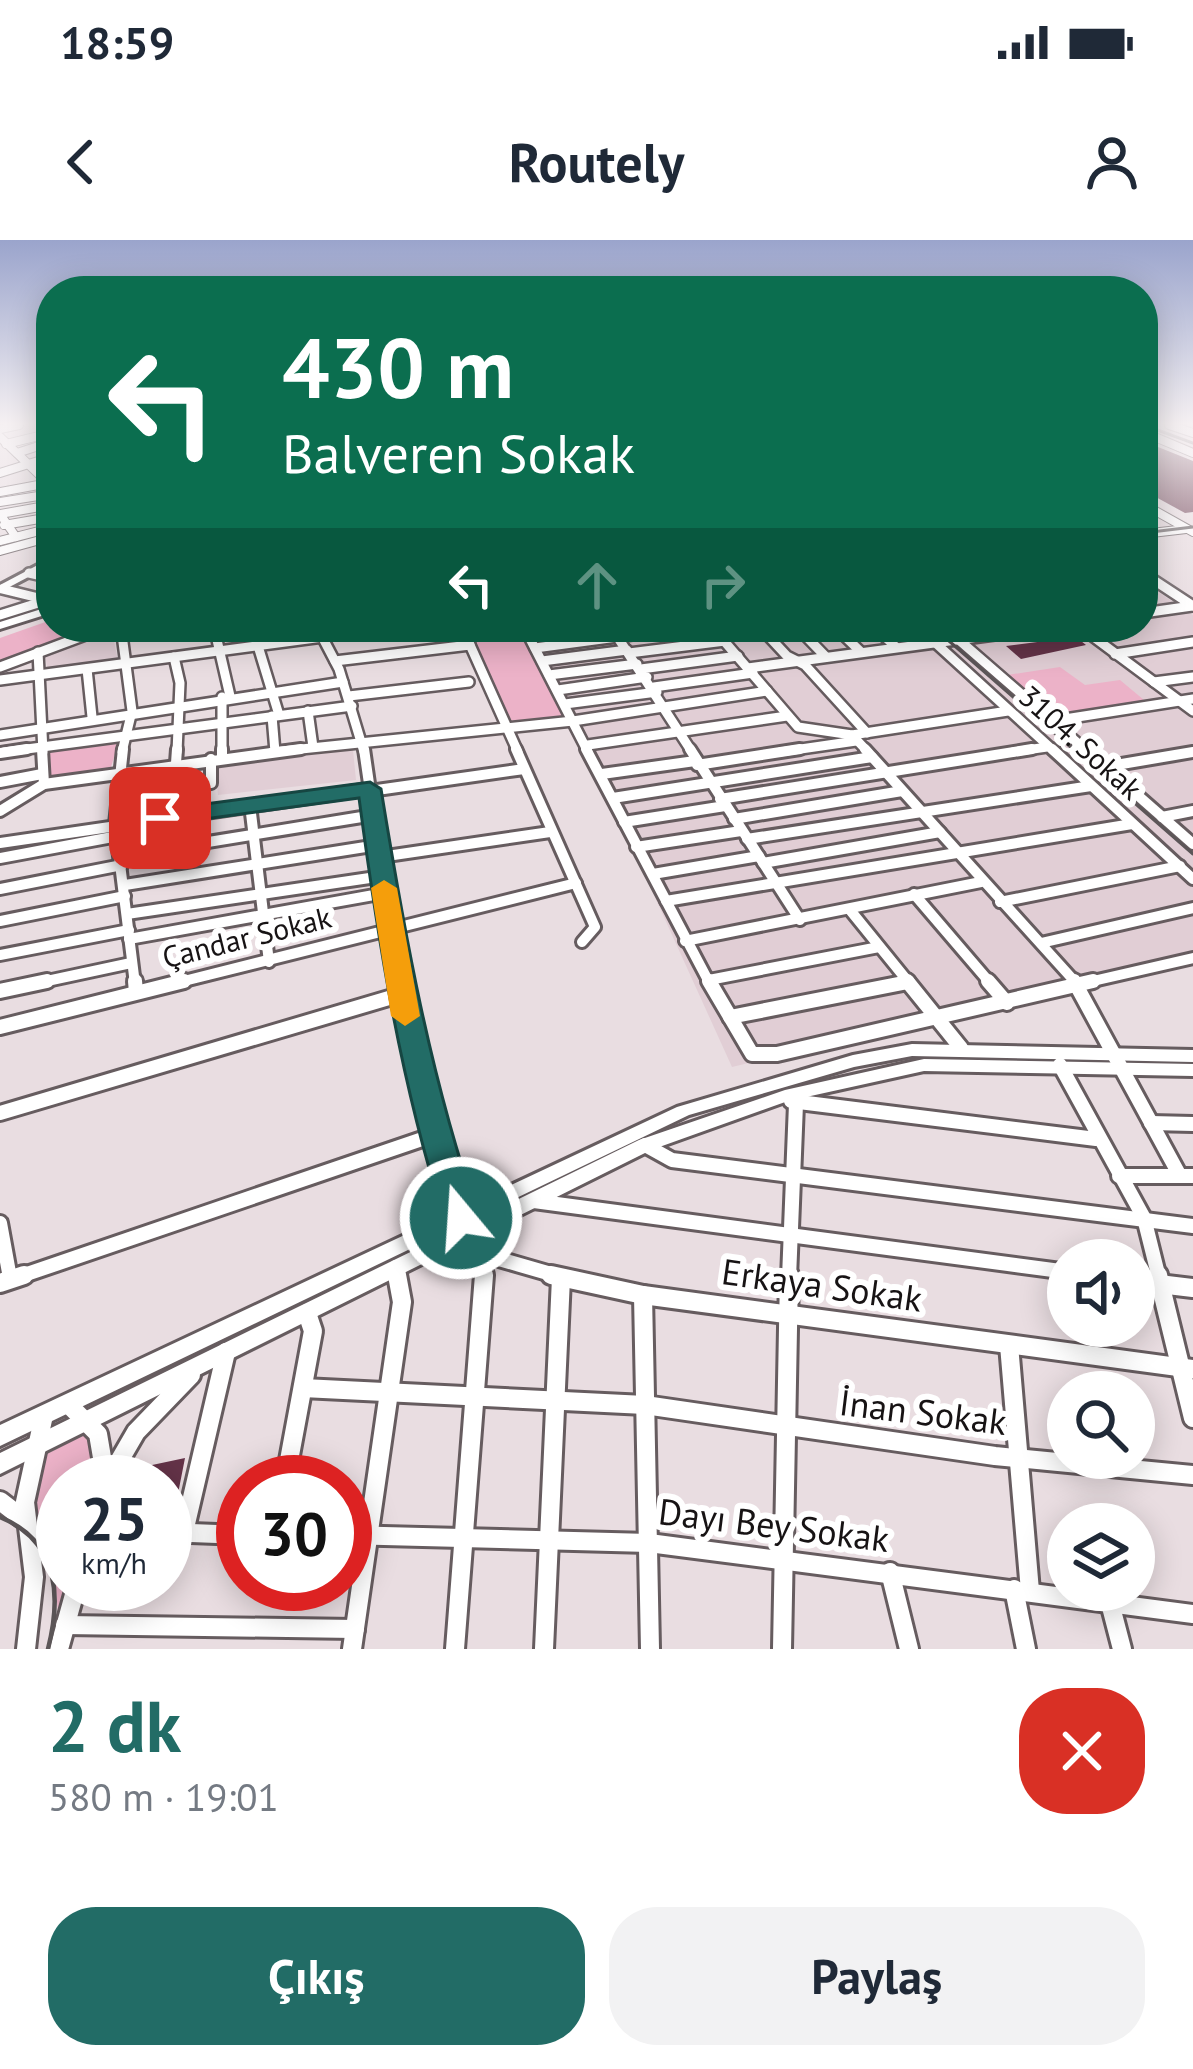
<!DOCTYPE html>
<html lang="tr">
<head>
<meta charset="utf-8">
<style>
	body { margin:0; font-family:"PT Sans",sans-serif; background:#f2f2f3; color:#1f2937; height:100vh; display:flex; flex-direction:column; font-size:45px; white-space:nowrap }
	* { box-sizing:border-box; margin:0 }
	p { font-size:39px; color:#747a83 }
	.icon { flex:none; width:66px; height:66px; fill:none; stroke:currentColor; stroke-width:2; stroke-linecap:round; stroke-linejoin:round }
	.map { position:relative; height:1409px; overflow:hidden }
	.sheet { display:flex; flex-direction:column; background:#fff; flex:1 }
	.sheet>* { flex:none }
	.hud { position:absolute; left:36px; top:36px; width:1122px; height:366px; border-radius:48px; box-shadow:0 6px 30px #0003; background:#0b6e4f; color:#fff; overflow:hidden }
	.fabs { position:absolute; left:1047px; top:999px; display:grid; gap:24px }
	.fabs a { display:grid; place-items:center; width:108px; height:108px; border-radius:50%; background:#fff; box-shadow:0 6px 30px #0003; font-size:60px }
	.speed { position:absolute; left:36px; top:1215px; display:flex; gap:24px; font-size:60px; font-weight:700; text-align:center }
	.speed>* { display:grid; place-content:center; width:156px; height:156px; border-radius:50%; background:#fff; box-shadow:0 6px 30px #0003; line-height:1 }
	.speed small { font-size:30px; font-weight:400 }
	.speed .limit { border:18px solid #d22; background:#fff; color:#111 }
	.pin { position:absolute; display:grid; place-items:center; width:102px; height:102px; color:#fff; margin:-51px; border-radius:24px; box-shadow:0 6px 18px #0006 }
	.me { position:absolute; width:132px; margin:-66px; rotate:342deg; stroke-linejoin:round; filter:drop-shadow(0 0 9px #0008) }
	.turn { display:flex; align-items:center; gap:42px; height:252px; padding:0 48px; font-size:54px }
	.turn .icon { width:156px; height:156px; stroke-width:2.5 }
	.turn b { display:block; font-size:84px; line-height:102px }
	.lanes { display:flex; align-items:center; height:114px; padding:0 48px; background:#0003; justify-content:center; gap:60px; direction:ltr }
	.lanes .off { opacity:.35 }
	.round { display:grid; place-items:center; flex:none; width:126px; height:126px; border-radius:48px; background:#f2f2f3 }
	.head { display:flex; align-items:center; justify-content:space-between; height:204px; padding:0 48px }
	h1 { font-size:72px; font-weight:600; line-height:90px; color:#226c66 }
	.button { display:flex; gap:24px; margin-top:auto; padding:24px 48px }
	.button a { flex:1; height:138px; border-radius:48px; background:#226c66; color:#fff; font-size:48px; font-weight:600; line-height:138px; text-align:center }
	.button a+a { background:#f2f2f3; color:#1f2937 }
	.status { display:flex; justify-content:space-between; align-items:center; height:84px; padding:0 60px; background:#fff; direction:ltr }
	.status svg { height:33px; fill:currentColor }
	header { display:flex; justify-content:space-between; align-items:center; height:156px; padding:0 48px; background:#fff; font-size:54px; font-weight:600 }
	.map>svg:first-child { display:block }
	.built { fill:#e1ced5 }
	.green { fill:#ecb2c8 }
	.building { fill:#643348 }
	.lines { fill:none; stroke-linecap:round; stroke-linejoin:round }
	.minor-far4-casing { stroke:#665c5f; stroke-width:10 }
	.minor-far3-casing { stroke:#665c5f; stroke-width:14 }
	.minor-far2-casing { stroke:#665c5f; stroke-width:16 }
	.minor-far1-casing { stroke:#665c5f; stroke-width:20 }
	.minor-casing { stroke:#665c5f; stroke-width:24 }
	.major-casing { stroke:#665c5f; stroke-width:6 }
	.highway-casing { stroke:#665c5f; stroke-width:6 }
	.minor-far4 { stroke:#fff; stroke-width:8 }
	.minor-far3 { stroke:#fff; stroke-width:9 }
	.minor-far2 { stroke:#fff; stroke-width:10 }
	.minor-far1 { stroke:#fff; stroke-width:14 }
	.minor { stroke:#fff; stroke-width:18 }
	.major { fill:#fff; fill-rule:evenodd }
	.highway { fill:#fff; fill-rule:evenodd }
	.tram-far1 { stroke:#5c5658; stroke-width:3 }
	.tram { stroke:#5c5658; stroke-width:4.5 }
	.route { fill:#226c66; stroke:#164642; stroke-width:3 }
	.slow { fill:#f59e0b }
	.labels { text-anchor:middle; stroke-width:12; stroke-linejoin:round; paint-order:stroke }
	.street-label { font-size:30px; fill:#171314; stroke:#fff }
	.near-street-label { font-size:36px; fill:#171314; stroke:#fff }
</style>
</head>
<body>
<div class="status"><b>18:59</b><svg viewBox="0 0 49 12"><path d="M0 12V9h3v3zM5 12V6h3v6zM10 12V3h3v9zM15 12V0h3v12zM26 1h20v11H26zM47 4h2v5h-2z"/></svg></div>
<header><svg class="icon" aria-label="back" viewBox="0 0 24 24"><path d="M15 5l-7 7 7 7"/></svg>Routely<svg class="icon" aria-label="person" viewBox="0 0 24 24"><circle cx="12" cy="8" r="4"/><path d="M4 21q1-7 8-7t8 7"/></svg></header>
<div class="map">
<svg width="1193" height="1409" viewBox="0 0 1193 1409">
	<rect width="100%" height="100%" fill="#e9dde1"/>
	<!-- built -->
	<g class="built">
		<path d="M1143 342 1193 375V715L732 827 574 479 525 387H1143Z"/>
		<path d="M112 391 118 421 48 431 45 416Z"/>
		<path d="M353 510 356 540 218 555 215 526Z"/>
	</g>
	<!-- green -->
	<g class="green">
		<path d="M51 380V387H99L0 424V398Z"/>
		<path d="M522 395 564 476 511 481 473 401Z"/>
		<path d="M1060 427 1085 445 1120 440 1150 465 1056 480 1007 435Z"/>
		<path d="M120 499 110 530 50 538V509Z"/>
		<path d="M88 1192 105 1208 96 1242H63V1344H69L59 1382 52 1311 30 1265 37 1219Z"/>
	</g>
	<!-- building -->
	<g class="building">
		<path d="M1143 201 1193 221V272L1185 273 1143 250Z"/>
		<path d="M1076 397 1086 405 1021 419 1006 406Z"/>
		<path d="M185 1218 174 1274 165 1275V1242H138V1228Z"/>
	</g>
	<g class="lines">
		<defs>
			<g id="minor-far4">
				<path d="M1169 185 1193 193"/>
				<path d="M0 189 19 185"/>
				<path d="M1143 192 1193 213"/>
				<path d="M0 197 51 246"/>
				<path d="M6 204 51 193"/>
				<path d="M17 213 51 202"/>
				<path d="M0 233 51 217"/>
				<path d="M0 252 49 243"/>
				<path d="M0 262 51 254"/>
				<path d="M1143 264 1193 292"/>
				<path d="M4 285 51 277"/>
				<path d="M1143 294 1186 289"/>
				<path d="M16 297 0 274 51 265"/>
				<path d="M0 301 51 288"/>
				<path d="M0 311 51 297"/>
			</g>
			<g id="minor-far3">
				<path d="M29 333 51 338"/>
				<path d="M1143 333 1193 366"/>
				<path d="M2 349 47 360"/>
				<path d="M1143 373 1192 366"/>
				<path d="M0 375 51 359"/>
				<path d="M121 387 132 471 122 512"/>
				<path d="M214 387 230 456"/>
				<path d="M317 387 339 429 364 512"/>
				<path d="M462 387 518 512"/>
				<path d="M524 387 588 512"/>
				<path d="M611 387 692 512"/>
				<path d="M712 387 798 487 852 495 1008 471"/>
				<path d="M760 387 787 416 805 425 867 493"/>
				<path d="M797 387 826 417"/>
				<path d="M835 387 861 412"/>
				<path d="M874 387 896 407"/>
				<path d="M918 387 1055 512"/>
				<path d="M944 387 1088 512"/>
				<path d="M1080 387 1193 471"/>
				<path d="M526 389 545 387"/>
				<path d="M215 391 246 387"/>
				<path d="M258 406 279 475"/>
				<path d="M535 408 692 387"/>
				<path d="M38 412 43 512"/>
				<path d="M629 413 725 401"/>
				<path d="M1115 414 1193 402"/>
				<path d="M174 417 180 443 177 512"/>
				<path d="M335 421 470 405"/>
				<path d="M542 421 627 410"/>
				<path d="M0 427 107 387"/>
				<path d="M748 428 1054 387"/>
				<path d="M87 429 92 477"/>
				<path d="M641 429 738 416"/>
				<path d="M549 435 637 424"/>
				<path d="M0 440 323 397"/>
				<path d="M1154 442 1193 437"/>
				<path d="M654 447 753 433"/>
				<path d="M558 450 647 437"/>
				<path d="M349 456 469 442"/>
				<path d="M222 457V512"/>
				<path d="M565 464 657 452"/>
				<path d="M308 471 313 507"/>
				<path d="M272 476 275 512"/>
				<path d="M1052 481 1193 459"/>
				<path d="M0 495 343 442"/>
				<path d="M852 495 868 512"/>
				<path d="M588 505 787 476"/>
				<path d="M4 512 352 466"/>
				<path d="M272 512 573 481 767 451"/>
				<path d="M780 512 856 501"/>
				<path d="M1013 512 1047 507"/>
			</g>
			<g id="minor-far2">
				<path d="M42 509 44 544"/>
				<path d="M123 509 115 584 135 744"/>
				<path d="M222 509V518"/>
				<path d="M364 509 398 744"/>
				<path d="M516 509 595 687 582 702"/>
				<path d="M586 509 710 744"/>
				<path d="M690 509 800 680"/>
				<path d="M865 509 1077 744"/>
				<path d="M1052 509 1193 639"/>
				<path d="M1085 509 1193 604"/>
				<path d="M0 513 27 509"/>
				<path d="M176 523 177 509"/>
				<path d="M697 525 800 509"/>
				<path d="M1104 527 1193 512"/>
				<path d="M602 534 695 521"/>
				<path d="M0 542 42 534"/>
				<path d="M370 551 524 529"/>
				<path d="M117 554 211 543V519"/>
				<path d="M613 558 872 517"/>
				<path d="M720 559 1032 509"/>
				<path d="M250 565 269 722"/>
				<path d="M0 571 44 544 301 509"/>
				<path d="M1162 577 1193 571"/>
				<path d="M734 579 902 551"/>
				<path d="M624 582 725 566"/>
				<path d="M747 599 1091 546"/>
				<path d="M0 603 370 549"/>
				<path d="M636 607 741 591"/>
				<path d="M122 616 374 575"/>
				<path d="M380 617 550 592"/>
				<path d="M0 618 118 596"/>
				<path d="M763 623 940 592"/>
				<path d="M653 634 759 616"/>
				<path d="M125 645 378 605"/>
				<path d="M0 649 122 625"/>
				<path d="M914 654 991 744"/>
				<path d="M666 661 1132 584"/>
				<path d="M1000 662 1180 626"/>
				<path d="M850 670 910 744"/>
				<path d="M127 674 383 636"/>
				<path d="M0 681 125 656"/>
				<path d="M129 699 385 653"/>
				<path d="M685 701 981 642"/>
				<path d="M1041 703 1193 668"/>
				<path d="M0 715 129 690"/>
				<path d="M709 740 879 707"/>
				<path d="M33 744 131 723"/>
				<path d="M172 744 576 643"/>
				<path d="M898 744 908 742"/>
				<path d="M1080 744 1193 718"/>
			</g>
			<g id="minor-far1">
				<path d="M135 741 136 752"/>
				<path d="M398 741 461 978"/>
				<path d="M709 741 752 814H777L1093 741"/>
				<path d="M907 741 961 808"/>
				<path d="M988 741 1007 763"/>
				<path d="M1074 741 1180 936"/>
				<path d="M0 751 47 741"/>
				<path d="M730 777 908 742"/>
				<path d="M0 787 184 741"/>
				<path d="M1060 825 1144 978 1159 1038"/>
				<path d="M791 861 1096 899"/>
				<path d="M0 873 399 755"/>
				<path d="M1151 883 1193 884"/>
				<path d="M645 905 672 920 1193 986"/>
				<path d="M1119 936H1193"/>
				<path d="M534 961 1068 1032"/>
				<path d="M0 983 10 1038"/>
				<path d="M447 1004 565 1038"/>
				<path d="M396 1027 398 1038"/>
				<path d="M15 1038 434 895"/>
				<path d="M484 1038 485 1019"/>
				<path d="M789 1038 796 864"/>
			</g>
			<g id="minor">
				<path d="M551 1035 643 1055 1193 1129"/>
				<path d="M1158 1035 1193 1178"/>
				<path d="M1134 1041 1193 1048"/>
				<path d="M0 1043 24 1035"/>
				<path d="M643 1055 650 1409"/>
				<path d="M1009 1105 1030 1351"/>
				<path d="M303 1148 645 1165 995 1216 1193 1235"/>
				<path d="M68 1164 98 1194 105 1235"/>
				<path d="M107 1242 136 1192 191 1135"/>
				<path d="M285 1242 313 1091 307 1073"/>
				<path d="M0 1261 26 1281"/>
				<path d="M165 1292 243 1295"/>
				<path d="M184 1292 226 1112"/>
				<path d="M345 1295 649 1303 1193 1374"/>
				<path d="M890 1332 909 1409"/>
				<path d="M1014 1349 1026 1409"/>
				<path d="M1110 1363 1122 1409"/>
				<path d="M65 1385 355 1389"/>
				<path d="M26 1409 34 1337 25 1262 44 1175"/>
				<path d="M59 1409 77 1344"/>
				<path d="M352 1409 402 1062 397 1035"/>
				<path d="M455 1409 484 1035"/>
				<path d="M544 1409 561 1038"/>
				<path d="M782 1409 789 1035"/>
			</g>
			<g id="major">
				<path d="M51 318V325L0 352V345Z"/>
				<path d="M912 804 1193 810V822L912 816 854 827 689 875 0 1206V1185L677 867 853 815Z"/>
				<path d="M924 819 1193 824V836L924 831 788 861 651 910 0 1234V1213L639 900 785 850Z"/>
			</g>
			<path id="highway" d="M51 366V373L0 389V382Z"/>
		</defs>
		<!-- minor-far4 casing -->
		<use href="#minor-far4" class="minor-far4-casing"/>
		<!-- minor-far3 casing -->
		<use href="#minor-far3" class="minor-far3-casing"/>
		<!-- minor-far2 casing -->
		<use href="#minor-far2" class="minor-far2-casing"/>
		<!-- minor-far1 casing -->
		<use href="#minor-far1" class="minor-far1-casing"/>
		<!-- minor casing -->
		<use href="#minor" class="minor-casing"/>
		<!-- major casing -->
		<use href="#major" class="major-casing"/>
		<!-- highway casing -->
		<use href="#highway" class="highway-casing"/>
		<!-- minor-far4 -->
		<use href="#minor-far4" class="minor-far4"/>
		<!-- minor-far3 -->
		<use href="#minor-far3" class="minor-far3"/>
		<!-- minor-far2 -->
		<use href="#minor-far2" class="minor-far2"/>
		<!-- minor-far1 -->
		<use href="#minor-far1" class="minor-far1"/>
		<!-- minor -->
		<use href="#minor" class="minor"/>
		<!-- major -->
		<use href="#major" class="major"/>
		<!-- highway -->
		<use href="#highway" class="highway"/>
		<!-- tram-far1 -->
		<g class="tram-far1">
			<path d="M1144 185 1193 203"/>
			<path d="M1143 293 1193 287"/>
			<path d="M933 387 1193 614"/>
		</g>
		<!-- tram -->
		<path class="tram" d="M0 1277C58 1301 62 1354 48 1409"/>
	</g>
	<!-- sky -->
	<linearGradient id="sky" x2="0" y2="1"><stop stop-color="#9aa4cc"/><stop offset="0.48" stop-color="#f5f0f2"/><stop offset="1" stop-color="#f5f0f2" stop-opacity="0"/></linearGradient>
	<rect width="1193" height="382" fill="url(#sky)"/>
	<!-- route -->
	<path class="route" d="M370 542 381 549C405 696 430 837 479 978L474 987H449L444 978C400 840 378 701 359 558L160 585 148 578 160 570Z"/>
	<!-- slow -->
	<path class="slow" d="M384 640 397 648 420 776 405 786 391 776 371 648Z"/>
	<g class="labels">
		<!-- street labels -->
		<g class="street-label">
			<text transform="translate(1080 503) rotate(42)" y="10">3104. Sokak</text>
			<text transform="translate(247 698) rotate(-14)" y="10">Çandar Sokak</text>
		</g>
		<!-- near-street labels -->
		<g class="near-street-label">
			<text transform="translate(822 1045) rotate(8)" y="13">Erkaya Sokak</text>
			<text transform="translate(923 1172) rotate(7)" y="13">İnan Sokak</text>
			<text transform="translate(774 1285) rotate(7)" y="13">Dayı Bey Sokak</text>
		</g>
	</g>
</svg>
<div class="fabs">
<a><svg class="icon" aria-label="sound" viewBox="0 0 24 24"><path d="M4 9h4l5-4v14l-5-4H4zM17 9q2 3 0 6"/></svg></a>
<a><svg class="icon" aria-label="search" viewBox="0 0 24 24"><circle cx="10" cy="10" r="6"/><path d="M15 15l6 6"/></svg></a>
<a><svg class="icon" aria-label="layers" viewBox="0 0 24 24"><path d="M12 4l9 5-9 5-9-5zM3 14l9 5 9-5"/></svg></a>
</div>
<div class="speed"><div>25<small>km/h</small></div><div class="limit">30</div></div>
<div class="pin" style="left:160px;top:578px;background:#d93025"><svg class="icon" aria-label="arrive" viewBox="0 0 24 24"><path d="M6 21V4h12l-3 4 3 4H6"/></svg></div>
<svg class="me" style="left:461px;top:978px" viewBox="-20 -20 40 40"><circle r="17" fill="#226c66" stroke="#fff" stroke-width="3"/><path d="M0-11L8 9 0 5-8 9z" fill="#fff"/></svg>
<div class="hud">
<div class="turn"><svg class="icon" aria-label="left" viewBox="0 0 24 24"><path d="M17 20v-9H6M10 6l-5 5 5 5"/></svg><div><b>430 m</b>Balveren Sokak</div></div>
<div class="lanes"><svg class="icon" aria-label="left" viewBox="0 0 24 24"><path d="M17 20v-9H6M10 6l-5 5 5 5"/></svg><svg class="icon off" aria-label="ahead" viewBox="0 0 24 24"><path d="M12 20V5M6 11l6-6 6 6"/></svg><svg class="icon off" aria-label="right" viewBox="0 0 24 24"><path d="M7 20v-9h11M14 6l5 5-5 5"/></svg></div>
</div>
</div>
<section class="sheet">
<div class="head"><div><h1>2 dk</h1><p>580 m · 19:01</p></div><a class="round" style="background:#d93025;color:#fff"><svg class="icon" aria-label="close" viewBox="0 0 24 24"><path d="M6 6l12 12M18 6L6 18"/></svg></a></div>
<div class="button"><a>Çıkış</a><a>Paylaş</a></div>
</section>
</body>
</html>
